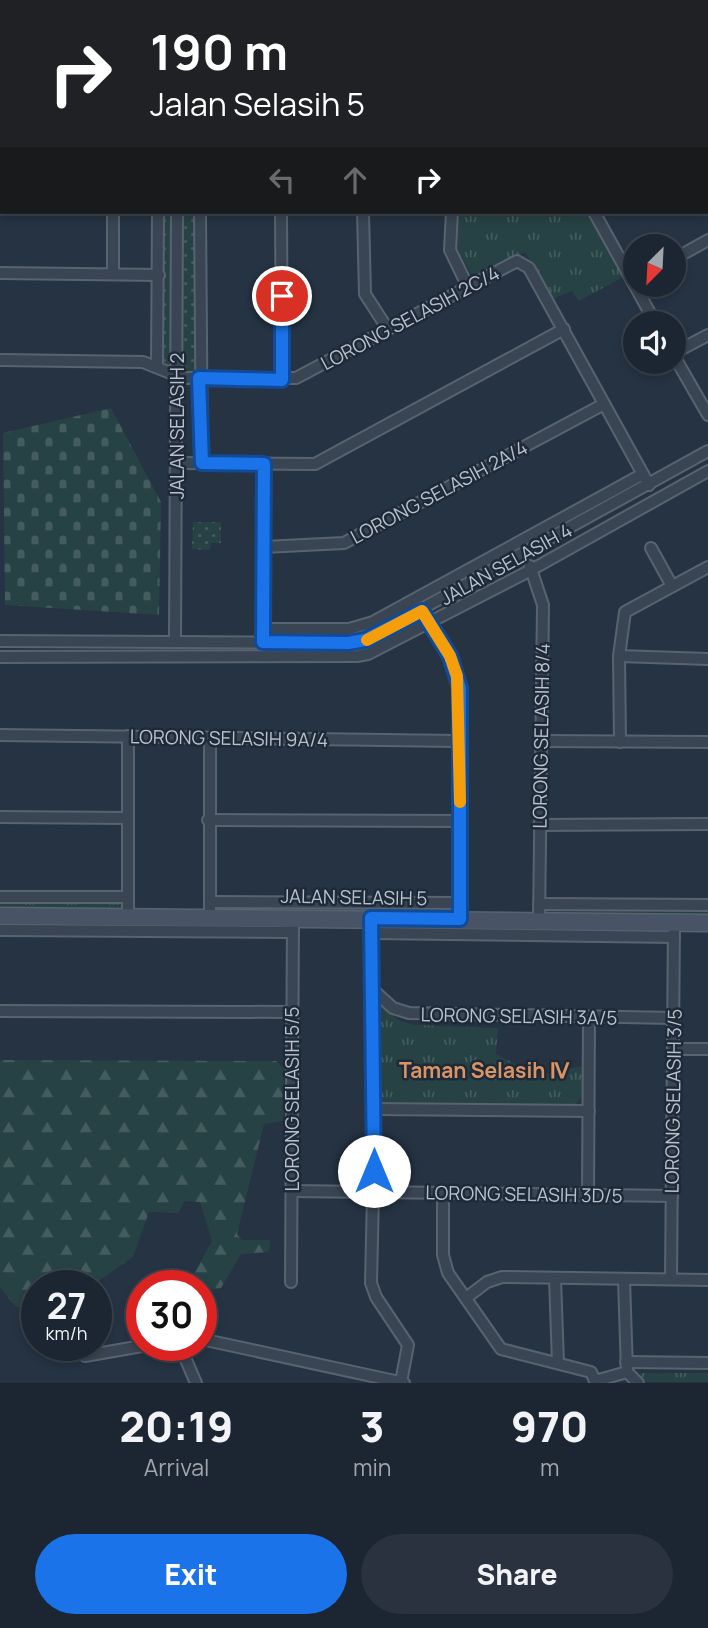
<!DOCTYPE html>
<html lang="en">
<head>
<meta charset="utf-8">
<style>
	body { margin:0; font-family:Manrope,sans-serif; background:#29323e; color:#f1f3f6; height:100vh; display:flex; flex-direction:column; font-size:26px; white-space:nowrap }
	* { box-sizing:border-box; margin:0 }
	p { font-size:23px; color:#a0a5ac }
	.icon { flex:none; width:38px; height:38px; fill:none; stroke:currentColor; stroke-width:2; stroke-linecap:round; stroke-linejoin:round }
	.map { position:relative; height:1383px; overflow:hidden }
	.sheet { display:flex; flex-direction:column; background:#1c2632; flex:1 }
	.sheet>* { flex:none }
	.hud { position:absolute; left:0px; top:0px; width:709px; height:214px; box-shadow:0 4px 10px #0003,0 0 0 2px #3a434d; background:#202124; color:#fff; overflow:hidden }
	.needle { width:46px; rotate:204deg }
	.buttons { position:absolute; left:623px; top:234px; display:grid; gap:14px }
	.buttons a { display:grid; place-items:center; width:63px; height:63px; border-radius:50%; background:#1c2632; box-shadow:0 4px 10px #0003,0 0 0 2px #3a434d; font-size:35px }
	.speed { position:absolute; left:21px; top:1270px; display:flex; gap:14px; font-size:35px; font-weight:700; text-align:center }
	.speed>* { display:grid; place-content:center; width:91px; height:91px; border-radius:50%; background:#1c2632; box-shadow:0 4px 10px #0003,0 0 0 2px #3a434d; line-height:1 }
	.speed small { font-size:18px; font-weight:400 }
	.speed .limit { border:10px solid #d22; background:#fff; color:#111 }
	.pin { position:absolute; display:grid; place-items:center; width:60px; height:60px; color:#fff; margin:-30px; border:4px solid #fff; border-radius:50%; box-shadow:0 2px 7px #0007 }
	.me { position:absolute; width:77px; margin:-38px; rotate:0deg; stroke-linejoin:round; filter:drop-shadow(0 0 5px #0008) }
	.turn { display:flex; align-items:center; gap:24px; height:147px; padding:0 35px; font-size:32px }
	.turn .icon { width:91px; height:91px; stroke-width:2.5 }
	.turn b { display:block; font-size:49px; line-height:60px }
	.lanes { display:flex; align-items:center; height:66px; padding:0 35px; background:#0003; justify-content:center; gap:35px; direction:ltr }
	.lanes .off { opacity:.35 }
	.eta { display:flex; justify-content:space-evenly; align-items:center; height:119px; text-align:center }
	.eta b { font-size:42px; font-weight:800; line-height:49px }
	.action { display:flex; gap:14px; margin-top:auto; padding:14px 35px }
	.action a { flex:1; height:80px; border-radius:42px; background:#1a73e8; color:#fff; font-size:28px; font-weight:800; line-height:80px; text-align:center }
	.action a+a { background:#29323e; color:#f1f3f6 }
	.map>svg:first-child { display:block }
	.grass { fill:url(#grass-dots) }
	.forest { fill:url(#forest-firs) }
	.cemetery { fill:url(#cemetery-stones) }
	.park { fill:url(#park-tufts) }
	.lines { fill:none; stroke-linecap:round; stroke-linejoin:round }
	.stream { stroke:#384f6b; stroke-width:2.5 }
	.street-casing { stroke:#586370; stroke-width:14 }
	.secondary-casing { stroke:#586370; stroke-width:19 }
	.primary-casing { stroke:#444e5c; stroke-width:21 }
	.street { stroke:#3a4553; stroke-width:10 }
	.secondary { stroke:#485466; stroke-width:16 }
	.primary { stroke:#586473; stroke-width:18 }
	.route-casing { stroke:#114b97; stroke-width:18 }
	.route { stroke:#1a73e8; stroke-width:12 }
	.slow { stroke:#f59e0b; stroke-width:12 }
	.labels { text-anchor:middle; stroke-width:5; stroke-linejoin:round; paint-order:stroke }
	.street-label { font-size:19px; fill:#b7c0cd; stroke:#1f2a38 }
	.neighbourhood-label { font-size:21px; font-weight:bold; fill:#db9564; stroke:#1f2a38 }
</style>
</head>
<body>
<div class="map">
<svg width="708" height="1383" viewBox="0 0 708 1383">
	<defs>
		<pattern id="grass-dots" width="8" height="8" patternUnits="userSpaceOnUse" patternTransform="scale(1.75)"><rect width="8" height="8" fill="#274244"/><path d="M2 2h.1M6 6h.1" fill="none" stroke="#445c5e" stroke-width="1.8" stroke-linecap="round"/></pattern>
		<pattern id="forest-firs" width="22" height="20" patternUnits="userSpaceOnUse" patternTransform="scale(1.75)"><rect width="22" height="20" fill="#274244"/><path d="M5 1l3.5 6h-7zM16 11l3.5 6h-7z" fill="#445c5e"/></pattern>
		<pattern id="cemetery-stones" width="16" height="16" patternUnits="userSpaceOnUse" patternTransform="scale(1.75)"><rect width="16" height="16" fill="#274244"/><path d="M2 7V4a2 2 0 0 1 4 0v3zM10 15v-3a2 2 0 0 1 4 0v3z" fill="#445c5e"/></pattern>
		<pattern id="park-tufts" width="24" height="20" patternUnits="userSpaceOnUse" patternTransform="scale(1.75)"><rect width="24" height="20" fill="#274244"/><path d="M3 7l-1-3M5 7V3M7 7l1-3M15 17l-1-3M17 17v-4M19 17l1-3" fill="none" stroke="#445c5e"/></pattern>
	</defs>
	<rect width="100%" height="100%" fill="#253343"/>
	<!-- grass -->
	<g class="grass">
		<path d="M158 212H200L199 378 157 365Z"/>
		<path d="M193 522H221V543H211L210 550 192 549Z"/>
	</g>
	<!-- forest -->
	<path class="forest" d="M0 1060 276 1061 284 1068 283 1121 264 1124 237 1234 242 1240H270L269 1252 241 1254 221 1288 201 1290V1286H169L194 1274 212 1241 200 1202 185 1201 178 1213 149 1212 133 1257 91 1286H37V1307H16L0 1287Z"/>
	<!-- cemetery -->
	<path class="cemetery" d="M111 408 161 502 159 615 5 605 3 433Z"/>
	<!-- park -->
	<g class="park">
		<path d="M459 212H587L623 277 579 301 572 291 552 299 525 252 473 277 457 249Z"/>
		<path d="M0 897H128V916L210 917 211 902 460 903V919L539 921V904L708 905V923H675L674 937 371 933 370 918 293 917V932L0 930Z"/>
		<path d="M378 1002 398 1020 415 1025 498 1028 496 1054 538 1076 582 1066 584 1094 575 1105 377 1102Z"/>
		<path d="M640 1373H708V1382H648L641 1381Z"/>
	</g>
	<g class="lines">
		<!-- stream -->
		<g class="stream">
			<path d="M0 35 2 34"/>
			<path d="M0 146H2"/>
			<path d="M22 902 113 903"/>
		</g>
		<defs>
			<g id="street">
				<path d="M157 0V2"/>
				<path d="M169 0V2"/>
				<path d="M443 0 444 2"/>
				<path d="M300 2 312 0"/>
				<path d="M620 2 624 0"/>
				<path d="M0 42H2"/>
				<path d="M707 48H708"/>
				<path d="M707 127 708 128"/>
				<path d="M0 131H2"/>
				<path d="M707 146H708"/>
				<path d="M200 212 202 463"/>
				<path d="M281 212 282 380"/>
				<path d="M363 212 365 294 387 328"/>
				<path d="M452 212 450 250 467 285"/>
				<path d="M594 212 656 324"/>
				<path d="M674 259 708 240"/>
				<path d="M0 273 159 275"/>
				<path d="M113 274V212"/>
				<path d="M674 353 708 335"/>
				<path d="M674 356 708 415"/>
				<path d="M0 360 143 362 183 378H296L517 261 529 268 649 485"/>
				<path d="M157 365 158 212"/>
				<path d="M177 463 315 464 564 329"/>
				<path d="M264 547 344 543 604 404"/>
				<path d="M651 548 672 586"/>
				<path d="M530 566 543 605 539 921"/>
				<path d="M428 619 450 656 460 688V919"/>
				<path d="M263 629H349L373 622 643 474"/>
				<path d="M263 633 264 464"/>
				<path d="M0 641 348 643 365 640 708 451"/>
				<path d="M175 641 177 212"/>
				<path d="M619 656 708 659"/>
				<path d="M0 657 357 656 368 654 531 570 708 471"/>
				<path d="M0 735 458 741"/>
				<path d="M210 739V917"/>
				<path d="M542 741 708 742"/>
				<path d="M620 742 619 656 625 612 708 567"/>
				<path d="M0 817 128 818"/>
				<path d="M208 820 460 821"/>
				<path d="M539 825 708 824"/>
				<path d="M0 897H128"/>
				<path d="M211 902 460 903"/>
				<path d="M539 904 708 905"/>
				<path d="M128 917V736"/>
				<path d="M371 918 374 1150 371 1283 376 1297 408 1345 401 1382"/>
				<path d="M0 930 293 932"/>
				<path d="M371 933 674 937"/>
				<path d="M373 990 393 1008 409 1013 674 1018"/>
				<path d="M0 1011 292 1012"/>
				<path d="M673 1049H708"/>
				<path d="M374 1109 589 1111"/>
				<path d="M292 1191 672 1196"/>
				<path d="M443 1193V1255L448 1273 501 1349 591 1372 595 1381 627 1372 638 1383"/>
				<path d="M588 1195 589 1019"/>
				<path d="M555 1278 558 1363"/>
				<path d="M624 1279 627 1372"/>
				<path d="M671 1279 674 923"/>
				<path d="M291 1282 293 917"/>
				<path d="M466 1298 487 1282 502 1277 708 1280"/>
				<path d="M201 1339 404 1383"/>
				<path d="M180 1346 196 1383"/>
				<path d="M85 1356 142 1346"/>
				<path d="M626 1362 708 1363"/>
			</g>
			<path id="secondary" d="M0 916 708 923"/>
			<g id="primary">
				<path d="M81 2 95 0"/>
				<path d="M0 12H2"/>
			</g>
		</defs>
		<!-- street casing -->
		<use href="#street" class="street-casing"/>
		<!-- secondary casing -->
		<use href="#secondary" class="secondary-casing"/>
		<!-- primary casing -->
		<use href="#primary" class="primary-casing"/>
		<!-- street -->
		<use href="#street" class="street"/>
		<!-- secondary -->
		<use href="#secondary" class="secondary"/>
		<!-- primary -->
		<use href="#primary" class="primary"/>
	</g>
	<g class="lines">
		<defs>
			<path id="route" d="M282 296V380L199 378 202 463 264 464 263 642 348 643 365 640 422 611 450 656 460 688V919L371 918 374 1171"/>
		</defs>
		<!-- route casing -->
		<use href="#route" class="route-casing"/>
		<!-- route -->
		<use href="#route" class="route"/>
		<!-- slow -->
		<path class="slow" d="M367 640 422 611 450 656 457 676 460 802"/>
	</g>
	<g class="labels">
		<!-- street labels -->
		<g class="street-label">
			<text transform="translate(410 318) rotate(-28)" y="7">LORONG SELASIH 2C/4</text>
			<text transform="translate(177 426) rotate(-90)" y="7">JALAN SELASIH 2</text>
			<text transform="translate(439 492) rotate(-28)" y="7">LORONG SELASIH 2A/4</text>
			<text transform="translate(506 564) rotate(-29)" y="7">JALAN SELASIH 4</text>
			<text transform="translate(541 736) rotate(-89)" y="7">LORONG SELASIH 8/4</text>
			<text transform="translate(229 738) rotate(1)" y="7">LORONG SELASIH 9A/4</text>
			<text transform="translate(354 897) rotate(1)" y="7">JALAN SELASIH 5</text>
			<text transform="translate(519 1016) rotate(1)" y="7">LORONG SELASIH 3A/5</text>
			<text transform="translate(292 1099) rotate(-90)" y="7">LORONG SELASIH 5/5</text>
			<text transform="translate(673 1101) rotate(-89)" y="7">LORONG SELASIH 3/5</text>
			<text transform="translate(524 1194) rotate(1)" y="7">LORONG SELASIH 3D/5</text>
		</g>
		<!-- neighbourhood labels -->
		<g class="neighbourhood-label">
			<text x="484" y="1078">Taman Selasih Ⅳ</text>
		</g>
	</g>
</svg>
<div class="buttons">
<a><svg class="needle" viewBox="-14 -14 28 28"><path d="M0-13l5 13h-10z" fill="#e53935"/><path d="M0 13l5-13h-10z" fill="#a0a5ac"/></svg></a>
<a><svg class="icon" aria-label="sound" viewBox="0 0 24 24"><path d="M4 9h4l5-4v14l-5-4H4zM17 9q2 3 0 6"/></svg></a>
</div>
<div class="speed"><div>27<small>km/h</small></div><div class="limit">30</div></div>
<div class="pin" style="left:282px;top:296px;background:#d93025"><svg class="icon" aria-label="arrive" viewBox="0 0 24 24"><path d="M6 21V4h12l-3 4 3 4H6"/></svg></div>
<svg class="me" style="left:374px;top:1171px" viewBox="-20 -20 40 40"><circle r="19" fill="#fff"/><path d="M0-13L10 11 0 6-10 11z" fill="#1a73e8"/></svg>
<div class="hud">
<div class="turn"><svg class="icon" aria-label="right" viewBox="0 0 24 24"><path d="M7 20v-9h11M14 6l5 5-5 5"/></svg><div><b>190 m</b>Jalan Selasih 5</div></div>
<div class="lanes"><svg class="icon off" aria-label="left" viewBox="0 0 24 24"><path d="M17 20v-9H6M10 6l-5 5 5 5"/></svg><svg class="icon off" aria-label="ahead" viewBox="0 0 24 24"><path d="M12 20V5M6 11l6-6 6 6"/></svg><svg class="icon" aria-label="right" viewBox="0 0 24 24"><path d="M7 20v-9h11M14 6l5 5-5 5"/></svg></div>
</div>
</div>
<section class="sheet">
<div class="eta">
<div><b>20:19</b><p>Arrival</p></div>
<div><b>3</b><p>min</p></div>
<div><b>970</b><p>m</p></div>
</div>
<div class="action"><a>Exit</a><a>Share</a></div>
</section>
</body>
</html>
